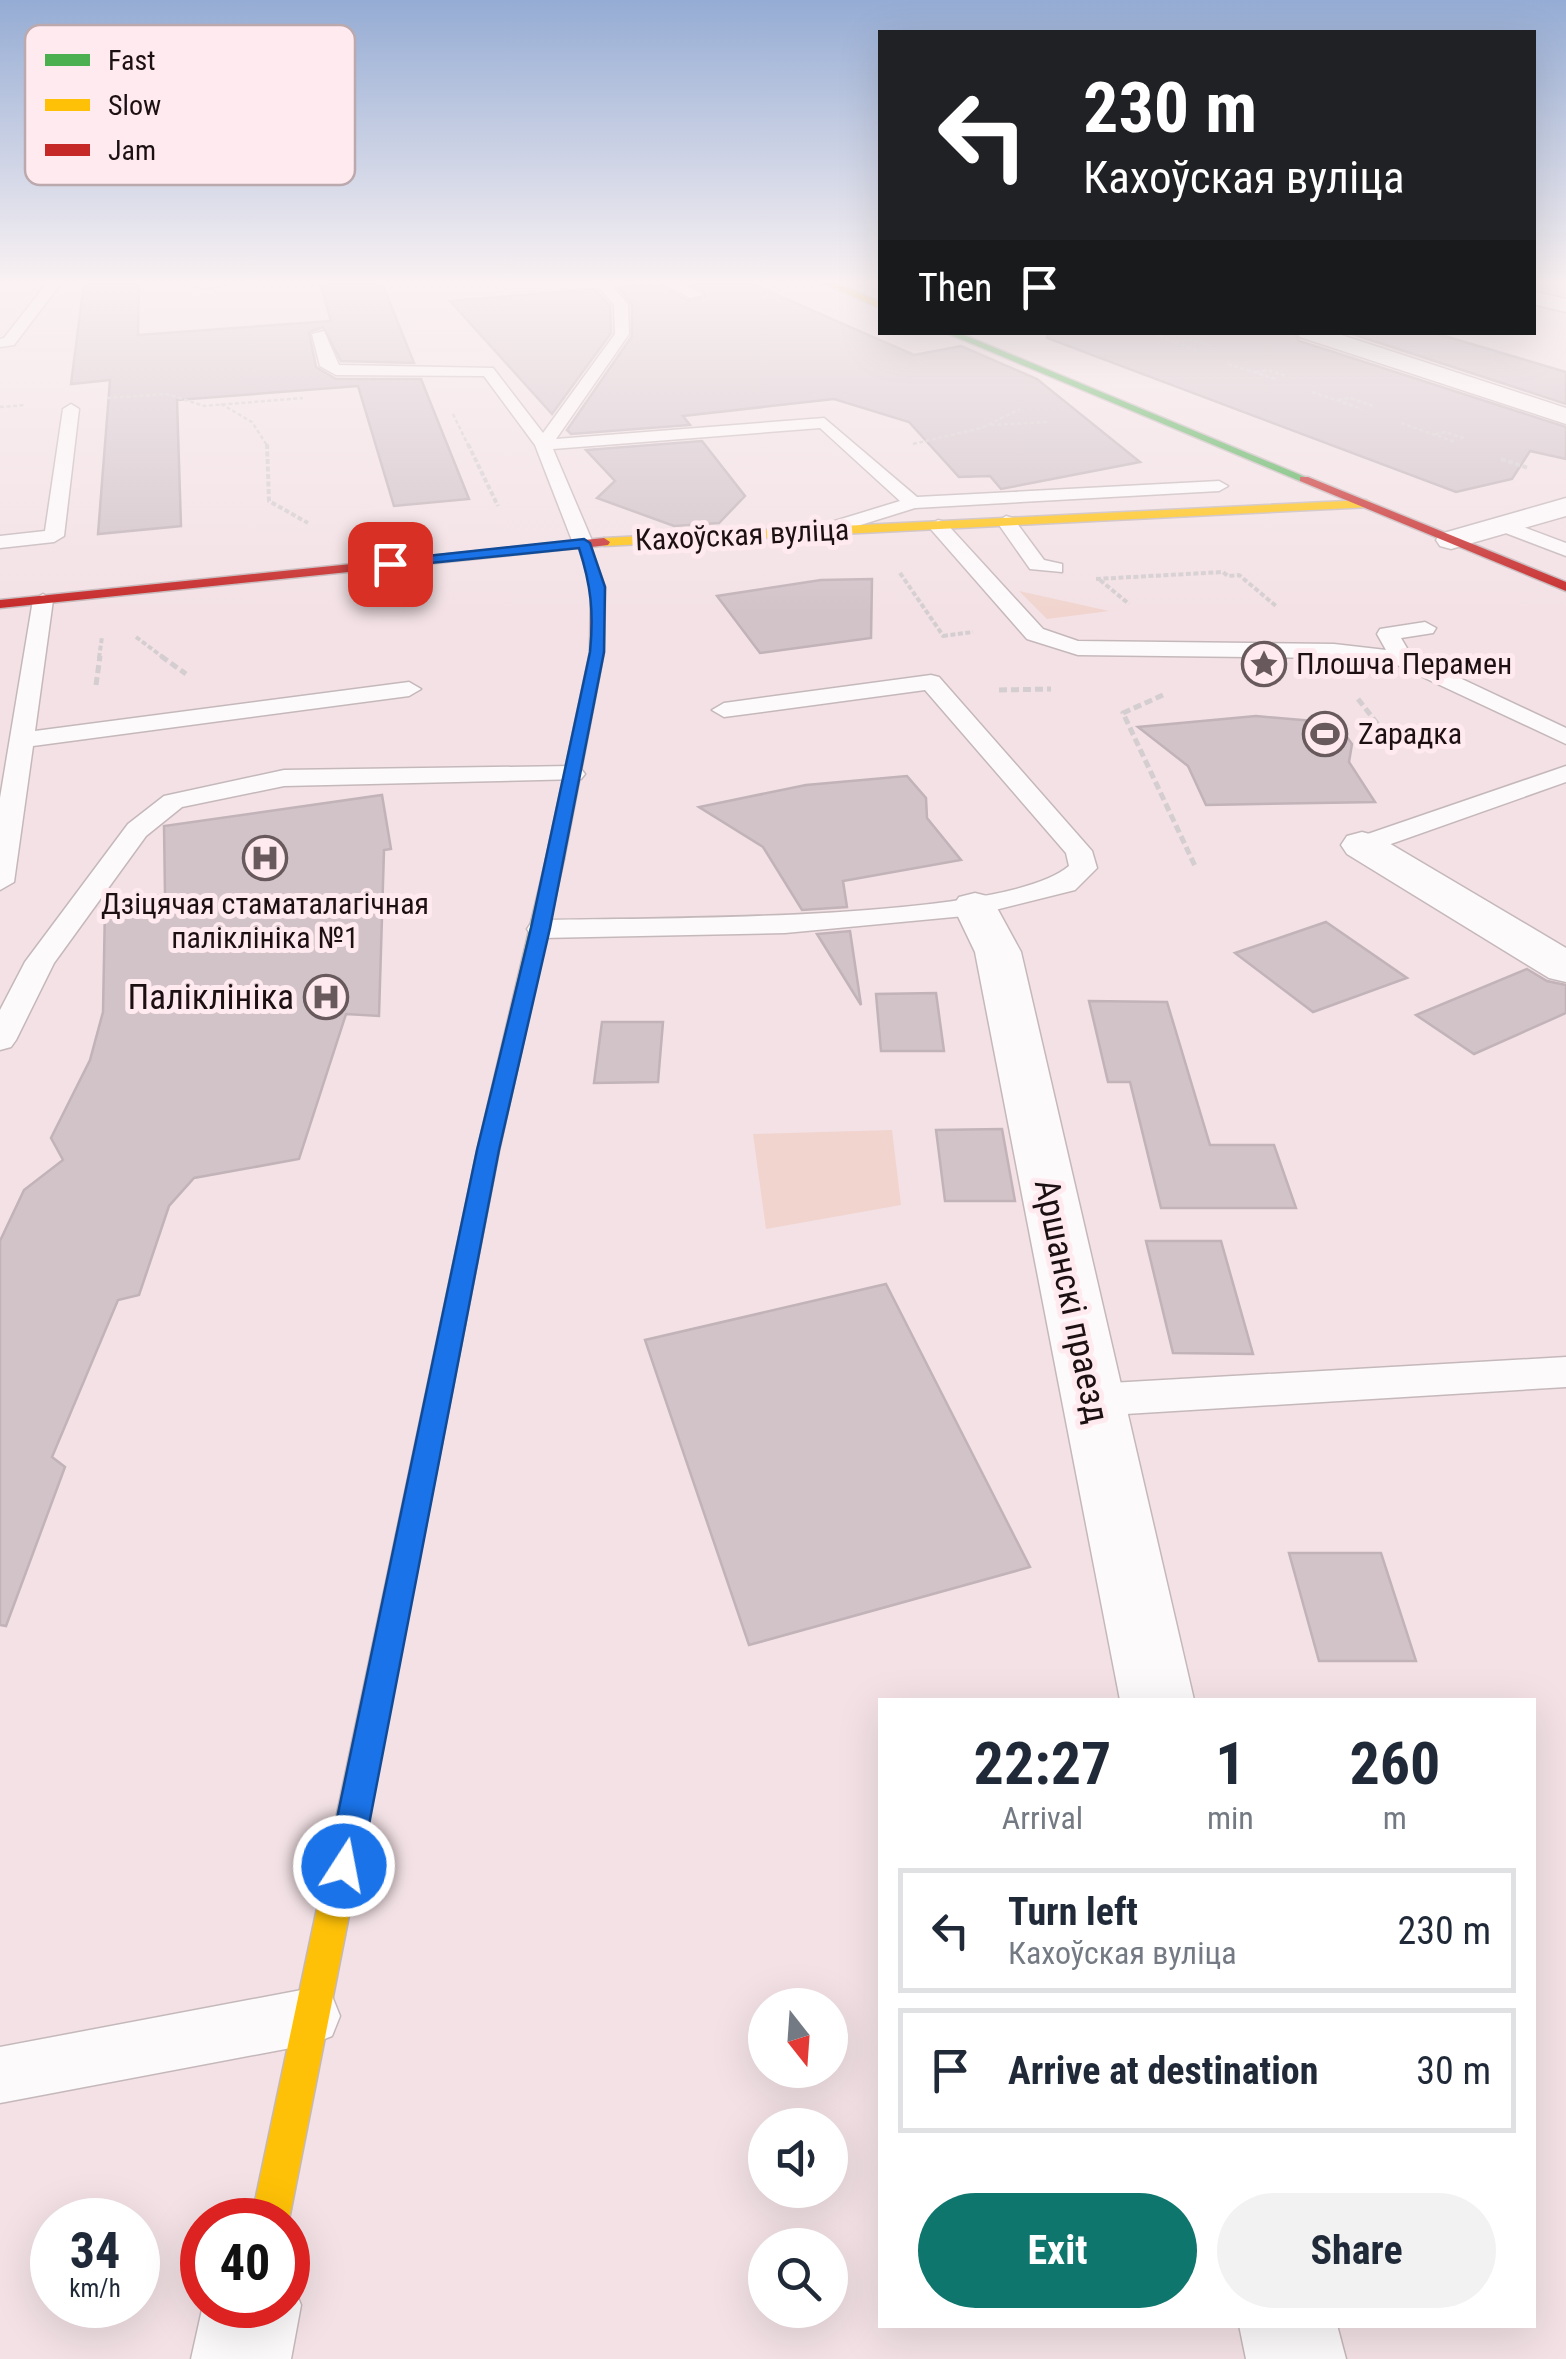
<!DOCTYPE html>
<html lang="en">
<head>
<meta charset="utf-8">
<style>
	body { margin:0; font-family:"Roboto Condensed",sans-serif; background:#f2f2f3; color:#1f2937; height:100vh; display:flex; flex-direction:column; font-size:38px; white-space:nowrap }
	* { box-sizing:border-box; margin:0 }
	p { font-size:32px; color:#747a83 }
	.icon { flex:none; width:55px; height:55px; fill:none; stroke:currentColor; stroke-width:2; stroke-linecap:round; stroke-linejoin:round }
	.map { position:relative; flex:1; overflow:hidden }
	.details { position:absolute; left:878px; top:1698px; width:658px; height:630px; display:flex; flex-direction:column; background:#fff; border-radius:0px; box-shadow:0 10px 40px #0002 }
	.details>* { flex:none }
	.top-card { position:absolute; left:878px; top:30px; width:658px; height:305px; border-radius:0px; box-shadow:0 10px 40px #0002; background:#202124; color:#fff; overflow:hidden }
	.needle { width:65px; rotate:163deg }
	.tools { position:absolute; left:748px; top:1988px; display:grid; gap:20px }
	.tools a { display:grid; place-items:center; width:100px; height:100px; border-radius:50%; background:#fff; box-shadow:0 10px 40px #0002; font-size:50px }
	.speed { position:absolute; left:30px; top:2198px; display:flex; gap:20px; font-size:50px; font-weight:700; text-align:center }
	.speed>* { display:grid; place-content:center; width:130px; height:130px; border-radius:50%; background:#fff; box-shadow:0 10px 40px #0002; line-height:1 }
	.speed small { font-size:25px; font-weight:400 }
	.speed .limit { border:15px solid #d22; background:#fff; color:#111 }
	.pin { position:absolute; display:grid; place-items:center; width:85px; height:85px; color:#fff; margin:-42px; border-radius:20px; box-shadow:0 5px 15px #0006 }
	.me { position:absolute; width:110px; margin:-55px; rotate:11deg; stroke-linejoin:round; filter:drop-shadow(0 0 8px #0008) }
	.turn { display:flex; align-items:center; gap:35px; height:210px; padding:0 40px; font-size:45px }
	.turn .icon { width:130px; height:130px; stroke-width:2.5 }
	.turn b { display:block; font-size:70px; line-height:85px }
	.then { display:flex; align-items:center; height:95px; padding:0 40px; background:#0003; gap:20px; font-size:38px }
	.eta { display:flex; justify-content:space-evenly; align-items:center; height:170px; text-align:center }
	.eta b { font-size:60px; font-weight:700; line-height:70px }
	.cta { display:flex; gap:20px; margin-top:auto; padding:20px 40px }
	.cta a { flex:1; height:115px; border-radius:60px; background:#0f766e; color:#fff; font-size:40px; font-weight:700; line-height:115px; text-align:center }
	.cta a+a { background:#f2f2f3; color:#1f2937 }
	ul { padding:0; list-style:none }
	li { display:flex; align-items:center; gap:30px; height:125px; margin:0 20px 15px; padding:0 20px; border:5px solid #e0e1e3; border-radius:0px }
	li div { flex:1 }
	li b { display:block; font-size:38px }
	li em { font-style:normal }
	.map>svg:first-child { display:block }
	.green { fill:#f1d4ce }
	.building { fill:#d2c3c9; stroke:#c1b3b8; stroke-width:2.5 }
	.lines { fill:none; stroke-linecap:round; stroke-linejoin:round }
	.lane-casing { stroke:#c5b8bb; stroke-width:3 }
	.street-casing { stroke:#c5b8bb; stroke-width:3 }
	.fast-casing { stroke:#c5b8bb; stroke-width:3 }
	.slow-casing { stroke:#c5b8bb; stroke-width:3 }
	.jam-casing { stroke:#c5b8bb; stroke-width:3 }
	.path-far2 { stroke:#d4ced0; stroke-width:2.5; stroke-dasharray:4 2.5; stroke-linecap:butt }
	.path-far1 { stroke:#d4ced0; stroke-width:4; stroke-dasharray:5 2.5; stroke-linecap:butt }
	.path { stroke:#d4ced0; stroke-width:5; stroke-dasharray:8 4; stroke-linecap:butt }
	.lane { fill:#fdfafb; fill-rule:evenodd }
	.street { fill:#fdfafb; fill-rule:evenodd }
	.fast { fill:#4caf50; fill-rule:evenodd }
	.slow { fill:#ffc107; fill-rule:evenodd }
	.jam { fill:#c62828; fill-rule:evenodd }
	.route { fill:#1a73e8; stroke:#114b97; stroke-width:2.5 }
	.labels { text-anchor:middle; stroke-width:10; stroke-linejoin:round; paint-order:stroke }
	.far-street-label { font-size:30px; fill:#1c1013; stroke:#ffeaef }
	.far-poi-label { font-size:30px; fill:#1c1013; stroke:#ffeaef; text-anchor:start }
	.poi-label { font-size:35px; fill:#1c1013; stroke:#ffeaef; text-anchor:end }
	.street-label { font-size:35px; fill:#1c1013; stroke:#ffeaef }
	.key { fill:#ffeaef; stroke:#bba9ad; stroke-width:2.5 }
	.key-label { font-size:28px; fill:#1c1013 }
</style>
</head>
<body>
<div class="map">
<svg width="1566" height="2359" viewBox="0 0 1566 2359">
	<rect width="100%" height="100%" fill="#f3e1e5"/>
	<!-- green -->
	<g class="green">
		<path d="M1019 591 1109 611 1047 619Z"/>
		<path d="M892 1130 901 1205 766 1229 753 1134Z"/>
	</g>
	<!-- building -->
	<g class="building">
		<path d="M84 283H139L138 335 331 321 320 283H382L414 363 341 361 323 327 309 332 316 367 336 379H421L469 499 394 506 358 386 177 400 181 526 98 534 110 380 71 384Z"/>
		<path d="M689 283H750L914 355 961 346 1037 379 1140 462 1001 489 990 476 959 477 909 422 834 399 683 416 690 425 571 434 567 430 632 336V304L618 287 659 284 688 301 705 297 704 292Z"/>
		<path d="M595 289 610 306 611 333 552 414 450 301Z"/>
		<path d="M1048 332H1294L1299 341 1566 427V459L1530 451 1512 479 1456 492 1047 338Z"/>
		<path d="M1346 332H1431L1566 372V404Z"/>
		<path d="M702 441 745 496 719 523 674 526 597 498 615 481 586 450Z"/>
		<path d="M872 579 871 638 760 653 717 596 821 580Z"/>
		<path d="M1256 716 1337 723 1352 744 1349 762 1375 802 1206 805 1188 766 1138 727Z"/>
		<path d="M907 776 926 798 927 818 961 860 843 881 847 907 802 910 763 847 699 807 806 785Z"/>
		<path d="M382 795 391 849 384 850 379 1016 346 1014 299 1159 194 1178 169 1206 139 1295 118 1300 52 1457 65 1467 6 1626 0 1625V1241L24 1190 63 1160 51 1138 90 1060 103 1012 105 907 165 894 164 826Z"/>
		<path d="M1326 922 1407 978 1313 1012 1235 953Z"/>
		<path d="M850 931 861 1005 817 934Z"/>
		<path d="M1527 969 1547 981 1566 985V1013L1474 1054 1416 1015Z"/>
		<path d="M936 993 944 1051H881L876 994Z"/>
		<path d="M1089 1001 1167 1002 1210 1145H1274L1296 1208H1161L1130 1082H1108Z"/>
		<path d="M602 1022H663L658 1082 594 1083Z"/>
		<path d="M1002 1129 1015 1201H945L936 1130Z"/>
		<path d="M1146 1241H1221L1253 1354 1173 1353Z"/>
		<path d="M886 1284 1030 1567 749 1645 645 1340Z"/>
		<path d="M1289 1553H1381L1416 1661H1319Z"/>
	</g>
	<g class="lines">
		<defs>
			<g id="lane">
				<path d="M47 283H61L14 345 0 347V339L4 338Z"/>
				<path d="M186 283H227C218 289 195 289 186 283Z"/>
				<path d="M595 283H609L628 304 629 334 556 439 824 418 917 497 1219 481 1228 486 1219 491 915 508 822 537 815 535V527L900 501 820 428 553 449 593 543 583 549 573 543 535 445 484 376 336 375 320 366 312 334 324 331 339 365 493 368 543 433 615 334 614 305Z"/>
				<path d="M663 283H681L702 295 690 298Z"/>
				<path d="M71 404 79 409 64 536 54 542 0 548V536L45 531 63 409Z"/>
				<path d="M1006 516 1013 518 1044 560 1062 564V572L1030 569 997 522Z"/>
				<path d="M1502 519 1566 543V556L1495 529V521Z"/>
				<path d="M938 520 945 522 1043 629 1078 641 1334 644 1386 650 1377 634 1380 629 1425 622 1436 628 1433 633 1401 638 1411 655 1566 728V744L1397 665 1334 658 1078 655 1027 639 928 526Z"/>
				<path d="M43 594 53 600 35 731 409 682 421 689 409 696 33 746 14 882 0 890V798L33 600Z"/>
				<path d="M931 675 939 677 1092 851 1097 868 1075 890 975 915 785 933 541 938 531 935 527 929 531 923 541 920C639 918 1005 922 1069 866L1066 853 925 690 724 717 712 710 724 703Z"/>
				<path d="M572 766 581 769 585 774 581 779 284 786 182 807 146 836 54 963 16 1040 11 1047 0 1050V1010L25 962 128 824 164 796 284 770Z"/>
				<path d="M1566 766V782L1371 851H1353L1349 845 1353 839Z"/>
				<path d="M1566 1357V1387L1093 1416 1079 1411 1073 1400 1079 1389 1093 1384Z"/>
				<path d="M312 1988 332 1996 340 2016 332 2036 312 2044 0 2103V2047Z"/>
			</g>
			<g id="street">
				<path d="M1532 291 1566 299V312L1532 304Z"/>
				<path d="M1297 332H1332L1566 408V424L1300 337Z"/>
				<path d="M1566 498V516L1451 549 1440 546 1436 540 1440 534Z"/>
				<path d="M1362 832 1377 836 1566 948V982L1549 978 1347 854 1341 845 1347 836Z"/>
				<path d="M975 893 991 897 1021 952 1194 1700H1120L975 952 953 906 959 897Z"/>
				<path d="M288 2272 301 2305 291 2359H191L203 2305H288Z"/>
				<path d="M1239 2325H1337L1346 2359H1246Z"/>
			</g>
			<g id="fast">
				<path d="M944 332H957L1310 479 1300 481Z"/>
				<path d="M555 854 564 859 499 1151 424 1535 420 1543 410 1547 400 1543 396 1535 477 1151 546 859Z"/>
			</g>
			<g id="slow">
				<path d="M823 283H835L880 302V308Z"/>
				<path d="M1366 500 1372 504 1370 507 604 546 598 542 604 538Z"/>
				<path d="M410 1523 420 1527 424 1535 289 2220 288 2225V2220H251L396 1535 400 1527Z"/>
			</g>
			<g id="jam">
				<path d="M1300 477H1308L1566 582V591L1300 481Z"/>
				<path d="M604 538 610 542 608 545 591 547 605 587 604 652 564 859 555 864 546 859 590 652 591 587 579 548 0 608V600Z"/>
			</g>
		</defs>
		<!-- lane casing -->
		<use href="#lane" class="lane-casing"/>
		<!-- street casing -->
		<use href="#street" class="street-casing"/>
		<!-- fast casing -->
		<use href="#fast" class="fast-casing"/>
		<!-- slow casing -->
		<use href="#slow" class="slow-casing"/>
		<!-- jam casing -->
		<use href="#jam" class="jam-casing"/>
		<!-- path-far2 -->
		<g class="path-far2">
			<path d="M767 283 784 291"/>
			<path d="M736 300 783 296"/>
			<path d="M1159 336 1174 342"/>
			<path d="M1197 351 1174 342 1193 340 1213 347"/>
			<path d="M1228 364 1276 379"/>
			<path d="M1256 372 1268 370 1286 376"/>
			<path d="M1312 392 1362 409"/>
			<path d="M107 398 167 394 204 406 303 398"/>
			<path d="M1338 400 1350 398 1373 406"/>
			<path d="M221 404 252 422 268 447"/>
			<path d="M0 407 25 405"/>
			<path d="M453 414 469 447"/>
			<path d="M1401 423 1455 442"/>
			<path d="M991 425 1048 422"/>
			<path d="M1435 434 1445 432 1466 439"/>
			<path d="M913 444 981 428 1020 409"/>
		</g>
		<!-- path-far1 -->
		<g class="path-far1">
			<path d="M267 444 269 501 308 523"/>
			<path d="M468 444 498 506"/>
			<path d="M1501 459 1528 468"/>
			<path d="M900 573 944 637"/>
			<path d="M1096 579 1223 572 1228 576 1239 575 1276 606"/>
			<path d="M1100 580 1129 604"/>
			<path d="M943 636 973 632"/>
			<path d="M136 637 164 658"/>
			<path d="M99 658 102 637"/>
		</g>
		<!-- path -->
		<g class="path">
			<path d="M161 656 186 674"/>
			<path d="M96 685 100 656"/>
			<path d="M999 690 1051 689"/>
			<path d="M1163 695 1123 713 1195 866"/>
			<path d="M1358 699 1394 745 1440 729"/>
		</g>
		<!-- lane -->
		<use href="#lane" class="lane"/>
		<!-- street -->
		<use href="#street" class="street"/>
		<!-- fast -->
		<use href="#fast" class="fast"/>
		<!-- slow -->
		<use href="#slow" class="slow"/>
		<!-- jam -->
		<use href="#jam" class="jam"/>
	</g>
	<!-- sky -->
	<linearGradient id="sky" x2="0" y2="1"><stop stop-color="#95acd4"/><stop offset="0.46" stop-color="#faf2f3"/><stop offset="1" stop-color="#faf2f3" stop-opacity="0"/></linearGradient>
	<rect width="1566" height="613" fill="url(#sky)"/>
	<!-- route -->
	<path class="route" d="M584 539 590 543 605 587 604 652 550 928 499 1150 361 1866 356 1878 344 1882 332 1878 327 1866 477 1150 531 928 590 652C594 613 591 585 579 548L390 567 384 564 390 560Z"/>
	<!-- icons -->
	<defs>
		<symbol id="sight-ring" viewBox="-11 -11 22 22"><circle r="9.5" fill="#ffeaef" stroke="#67595c" stroke-width="1.5"/><path d="M0-6L1.8-2.2L6-1.7L2.9 1.2L3.7 5.4L0 3.3L-3.7 5.4L-2.9 1.2L-6-1.7L-1.8-2.2Z" fill="#67595c"/></symbol>
		<symbol id="stadium-ring" viewBox="-11 -11 22 22"><circle r="9.5" fill="#ffeaef" stroke="#67595c" stroke-width="1.5"/><path d="M0-5a6.5 5 0 1 0 0 10a6.5 5 0 1 0 0-10ZM-3.5-1.8h7v3.6h-7Z" fill="#67595c"/></symbol>
		<symbol id="hospital-ring" viewBox="-11 -11 22 22"><circle r="9.5" fill="#ffeaef" stroke="#67595c" stroke-width="1.5"/><path d="M-5-5h3v3.5h4V-5h3V5h-3V1.5h-4V5h-3Z" fill="#67595c"/></symbol>
	</defs>
	<g fill-rule="evenodd">
		<use href="#sight-ring" x="1239" y="639" width="50" height="50"/>
		<use href="#stadium-ring" x="1300" y="709" width="50" height="50"/>
		<use href="#hospital-ring" x="240" y="833" width="50" height="50"/>
		<use href="#hospital-ring" x="301" y="972" width="50" height="50"/>
	</g>
	<g class="labels">
		<!-- far-street labels -->
		<g class="far-street-label">
			<text transform="translate(742 535) rotate(-3)" y="10">Кахоўская вуліца</text>
		</g>
		<!-- far-poi labels -->
		<g class="far-poi-label">
			<text x="1296" y="674">Плошча Перамен</text>
			<text x="1358" y="744">Zарадка</text>
			<text x="265" y="914" text-anchor="middle">Дзіцячая стаматалагічная<tspan x="265" dy="34">паліклініка №1</tspan></text>
		</g>
		<!-- poi labels -->
		<g class="poi-label">
			<text x="294" y="1009">Паліклініка</text>
		</g>
		<!-- street labels -->
		<g class="street-label">
			<text transform="translate(1072 1301) rotate(78)" y="12">Аршанскі праезд</text>
		</g>
	</g>
	<!-- legend -->
	<rect x="25" y="25" width="330" height="160" rx="15" class="key"/>
	<rect x="45" y="54" width="45" height="12" fill="#4caf50"/>
	<rect x="45" y="99" width="45" height="12" fill="#ffc107"/>
	<rect x="45" y="144" width="45" height="12" fill="#c62828"/>
	<g class="key-label">
		<text x="108" y="70">Fast</text>
		<text x="108" y="115">Slow</text>
		<text x="108" y="160">Jam</text>
	</g>
</svg>
<div class="tools">
<a><svg class="needle" viewBox="-14 -14 28 28"><path d="M0-13l5 13h-10z" fill="#e53935"/><path d="M0 13l5-13h-10z" fill="#747a83"/></svg></a>
<a><svg class="icon" aria-label="sound" viewBox="0 0 24 24"><path d="M4 9h4l5-4v14l-5-4H4zM17 9q2 3 0 6"/></svg></a>
<a><svg class="icon" aria-label="search" viewBox="0 0 24 24"><circle cx="10" cy="10" r="6"/><path d="M15 15l6 6"/></svg></a>
</div>
<div class="speed"><div>34<small>km/h</small></div><div class="limit">40</div></div>
<div class="pin" style="left:390px;top:564px;background:#d93025"><svg class="icon" aria-label="arrive" viewBox="0 0 24 24"><path d="M6 21V4h12l-3 4 3 4H6"/></svg></div>
<svg class="me" style="left:344px;top:1866px" viewBox="-20 -20 40 40"><circle r="17" fill="#1a73e8" stroke="#fff" stroke-width="3"/><path d="M0-11L8 9 0 5-8 9z" fill="#fff"/></svg>
<div class="top-card">
<div class="turn"><svg class="icon" aria-label="left" viewBox="0 0 24 24"><path d="M17 20v-9H6M10 6l-5 5 5 5"/></svg><div><b>230 m</b>Кахоўская вуліца</div></div>
<div class="then">Then<svg class="icon" aria-label="arrive" viewBox="0 0 24 24"><path d="M6 21V4h12l-3 4 3 4H6"/></svg></div>
</div>
<section class="details">
<div class="eta">
<div><b>22:27</b><p>Arrival</p></div>
<div><b>1</b><p>min</p></div>
<div><b>260</b><p>m</p></div>
</div>
<ul>
<li><svg class="icon" aria-label="left" viewBox="0 0 24 24"><path d="M17 20v-9H6M10 6l-5 5 5 5"/></svg><div><b>Turn left</b><p>Кахоўская вуліца</p></div><em>230 m</em></li>
<li><svg class="icon" aria-label="arrive" viewBox="0 0 24 24"><path d="M6 21V4h12l-3 4 3 4H6"/></svg><div><b>Arrive at destination</b></div><em>30 m</em></li>
</ul>
<div class="cta"><a>Exit</a><a>Share</a></div>
</section>
</div>
</body>
</html>
